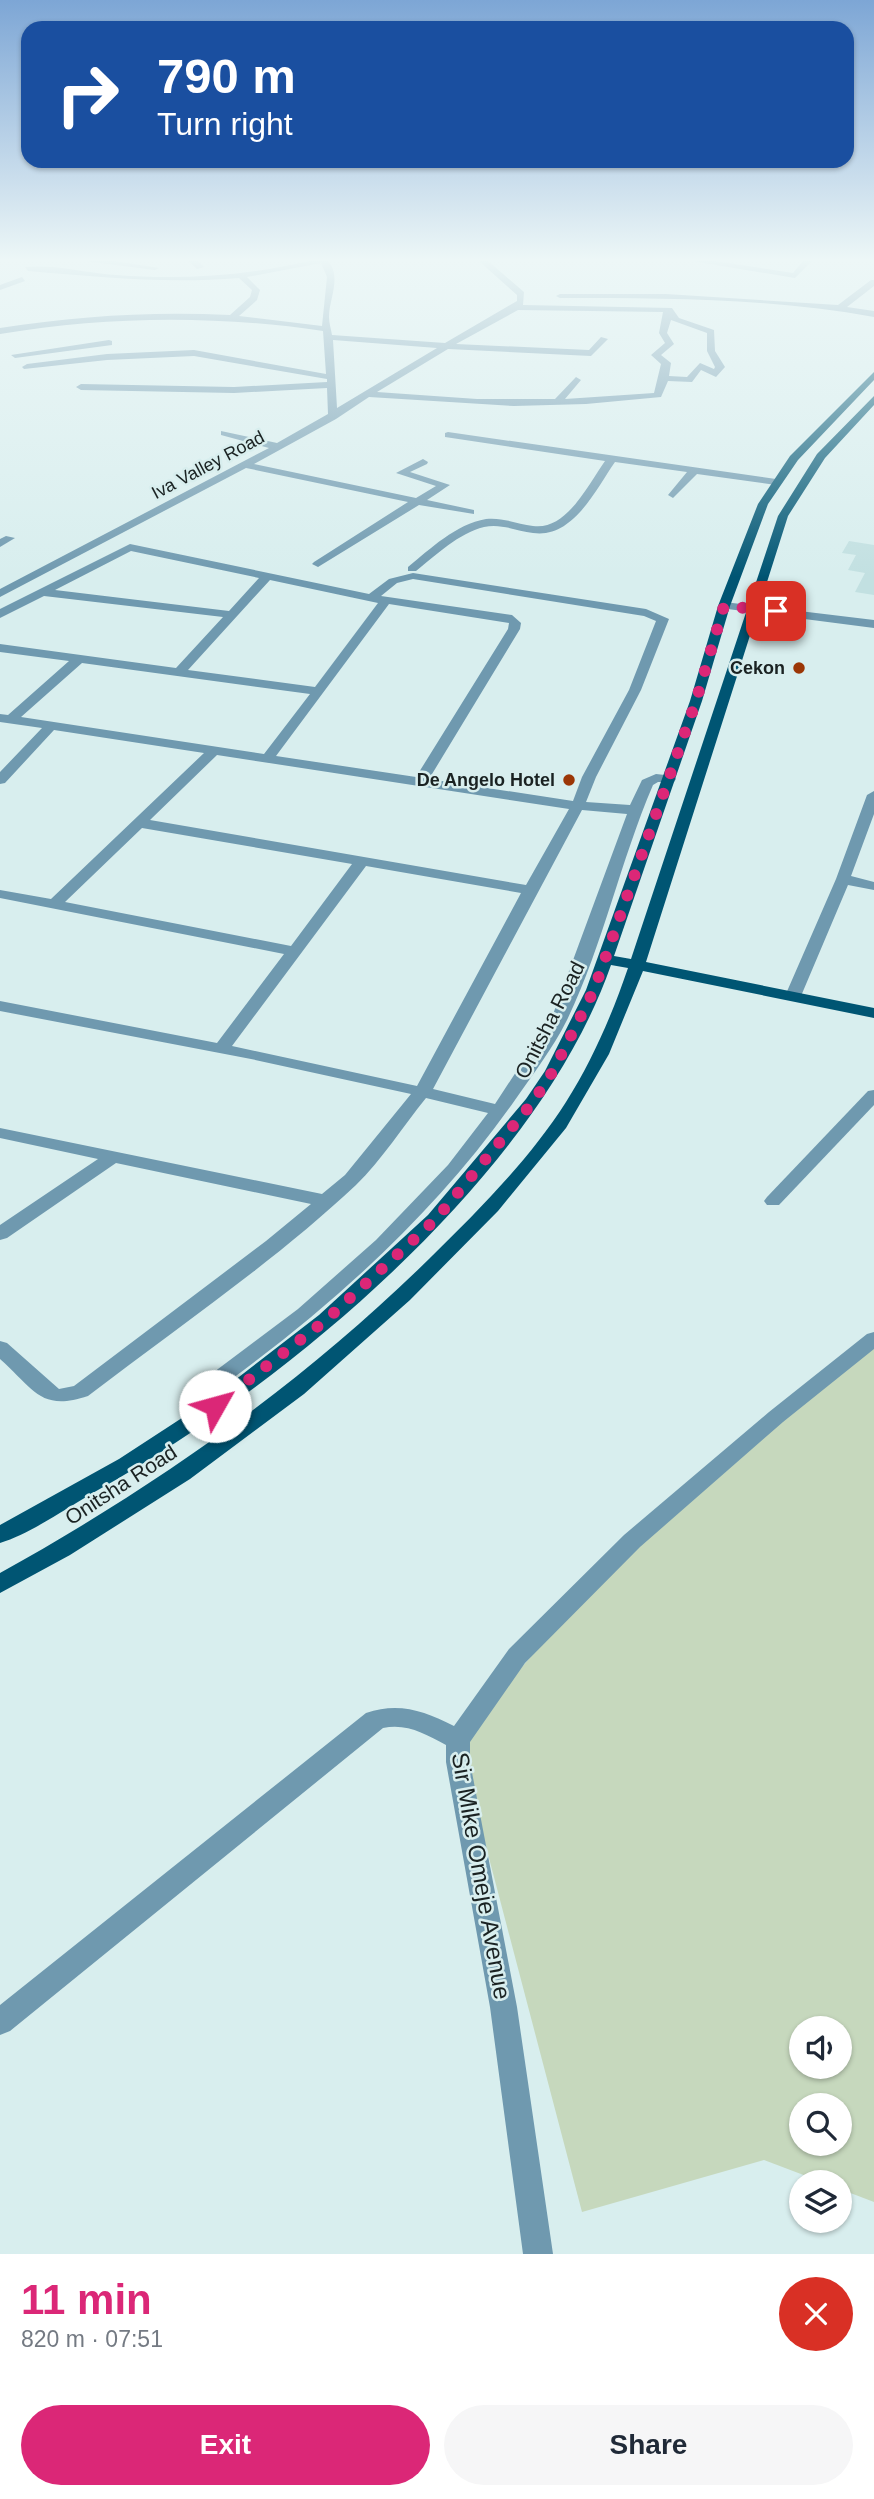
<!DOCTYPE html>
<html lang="en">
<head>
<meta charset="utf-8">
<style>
	body { margin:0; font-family:Helvetica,sans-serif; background:#f6f6f7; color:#1f2937; height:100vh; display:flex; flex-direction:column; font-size:26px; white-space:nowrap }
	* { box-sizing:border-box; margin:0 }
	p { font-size:23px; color:#747a83 }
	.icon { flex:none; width:38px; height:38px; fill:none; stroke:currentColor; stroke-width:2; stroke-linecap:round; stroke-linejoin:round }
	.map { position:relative; height:2254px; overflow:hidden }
	.sheet { display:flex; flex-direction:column; background:#fff; flex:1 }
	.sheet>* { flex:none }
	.banner { position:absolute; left:21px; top:21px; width:833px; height:147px; border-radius:21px; box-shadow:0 2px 5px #0004; background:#1a4fa0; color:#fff; overflow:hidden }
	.fabs { position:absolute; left:789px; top:2016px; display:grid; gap:14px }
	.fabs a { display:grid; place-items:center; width:63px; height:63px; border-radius:50%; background:#fff; box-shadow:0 2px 5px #0004; font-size:35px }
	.pin { position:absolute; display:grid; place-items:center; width:60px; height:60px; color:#fff; margin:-30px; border-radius:14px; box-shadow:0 4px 10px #0006 }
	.me { position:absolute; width:77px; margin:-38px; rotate:52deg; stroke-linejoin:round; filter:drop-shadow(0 0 5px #0008) }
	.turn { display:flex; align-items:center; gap:24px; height:147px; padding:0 21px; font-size:32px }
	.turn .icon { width:91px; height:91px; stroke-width:2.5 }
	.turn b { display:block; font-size:49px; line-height:60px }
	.round { display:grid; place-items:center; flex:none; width:74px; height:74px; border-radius:37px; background:#f6f6f7 }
	.head { display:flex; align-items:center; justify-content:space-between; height:119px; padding:0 21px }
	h1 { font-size:42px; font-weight:700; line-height:52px; color:#db2777 }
	.button { display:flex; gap:14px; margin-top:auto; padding:14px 21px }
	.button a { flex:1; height:80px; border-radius:42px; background:#db2777; color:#fff; font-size:28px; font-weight:700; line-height:80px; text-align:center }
	.button a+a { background:#f6f6f7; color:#1f2937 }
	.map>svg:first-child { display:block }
	.built { fill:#c2e0e1 }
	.green { fill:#c6d8bd; fill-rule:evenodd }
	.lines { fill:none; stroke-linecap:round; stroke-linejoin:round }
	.minor { fill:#6f99af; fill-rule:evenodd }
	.major { fill:#005573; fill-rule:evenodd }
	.route { stroke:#db2777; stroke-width:12; stroke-dasharray:0 21.6 }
	.poi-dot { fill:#9b3606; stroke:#d8eeee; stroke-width:2.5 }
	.labels { text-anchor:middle; stroke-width:5; stroke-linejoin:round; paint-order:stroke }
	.far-street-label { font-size:18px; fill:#1a2222; stroke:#d8eeee }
	.far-poi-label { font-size:18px; font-weight:bold; fill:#1a2222; stroke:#d8eeee; text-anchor:end }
	.street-label { font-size:21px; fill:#1a2222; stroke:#d8eeee }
	.near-street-label { font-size:24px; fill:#1a2222; stroke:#d8eeee }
</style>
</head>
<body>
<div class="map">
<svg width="874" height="2254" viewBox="0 0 874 2254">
	<rect width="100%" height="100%" fill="#d8eeee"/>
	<!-- built -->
	<path class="built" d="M849 541 874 545V595L855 592 865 573 848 570 856 555 842 553Z"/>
	<!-- green -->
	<path class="green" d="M874 1341V2202L840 2189V2182H822L764 2160 582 2212 458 1740 632 1541ZM802 2028H840V2067H802ZM802 2105H840V2144H802Z"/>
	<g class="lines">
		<!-- minor -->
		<g class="minor">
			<path d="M84 261H115L159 268 155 270Z"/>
			<path d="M188 261H198L204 267 197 269Z"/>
			<path d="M309 261H328C342 277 329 299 329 317 329 323 331 329 332 335L445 343 517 301V295L479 261H488L524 292 523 305 672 308 679 318 714 330 715 351 725 367 716 377 701 370 692 382 668 381 661 397 586 404 514 406 369 397 336 419 254 464 416 498 436 486 396 473 423 459 428 462 427 464 410 472 450 485 427 500 474 510V514L419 505 318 567 312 564 314 562 408 502 246 468 0 597V589L269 448 221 435V431L277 443 328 414 327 388 234 393 81 390 76 387 81 384 234 387 327 382V379L194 356 107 360 24 369 22 367 27 364 107 354 194 350 326 374 323 331C214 315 108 316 0 334V328C77 316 152 311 230 315L250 297 252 290 239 278C166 284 100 277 28 271L25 267C55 264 87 273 116 275 181 280 246 276 309 261ZM321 263 327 277 322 326 239 316 257 300 260 290 247 277ZM518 310 663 312 659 333 665 343 651 355 661 364 654 393 565 399 581 380 576 377 555 399H477L377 392 448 349 591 356 608 339 601 337 589 350 456 344ZM671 320 707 333V351L715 367 714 369 700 363 687 377 669 376 671 363 661 355 674 344 667 333ZM333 340 437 348 337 408Z"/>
			<path d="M692 261H715L793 273 803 261H812L795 278Z"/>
			<path d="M22 277 25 281 0 290V285Z"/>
			<path d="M871 280H874V286L847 307 874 311V317C771 298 664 298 560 298L556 296 560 294H666L838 305Z"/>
			<path d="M109 340 112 341V345L15 358 11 355Z"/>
			<path d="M448 432 776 479 781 482 776 485 697 474 673 498 668 495 687 472 615 462C596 489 573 539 533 533 516 531 501 523 484 527 459 533 436 555 416 571H408V567C430 549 456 524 486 519 502 517 517 524 533 526 567 531 589 483 605 461L445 437V433Z"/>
			<path d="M6 536 15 538 0 547V539Z"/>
			<path d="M130 544 369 594 389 579 413 573 646 609 669 619 641 690 596 777 586 802 630 805 642 780 656 774 674 776 676 779 674 782H658L653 785C620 862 603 945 567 1020 553 1048 533 1074 515 1100 438 1210 338 1301 229 1381L222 1396 225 1406 222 1411 215 1413 208 1411 202 1396 214 1372 298 1309 376 1240 448 1165 488 1113 426 1098C403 1126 382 1160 356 1185 274 1262 178 1327 88 1396 40 1412 34 1389 0 1359V1341L7 1343 59 1389 74 1386 266 1241 311 1204 116 1163 7 1238 0 1240V1225L98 1159 0 1138V1128L322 1194 345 1175 411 1094 251 1059 0 1011V1001L217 1043 284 954 0 898V890L51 899 204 753 54 730 5 783 0 784V772L42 728 0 722V714L8 715 69 661 0 652V644L176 668 223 617 44 596 0 618V609ZM131 551 259 578 229 611 55 590ZM413 579 644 616 656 621 629 690 582 777 573 801 429 779 520 629 521 623 512 615 381 596 397 583ZM270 580 378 603 315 687 188 670ZM389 604 509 623 508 629 416 777 276 756ZM82 663 310 694 264 754 21 717ZM217 755 569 809 526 885 150 820ZM582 810 627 814 552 1017 495 1104 433 1089ZM142 828 352 864 291 946 65 902ZM366 866 521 893 417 1086 232 1046Z"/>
			<path d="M724 602 874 620V628L720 608V604Z"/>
			<path d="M874 791V814L851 876 874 882V890L848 885 801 996 799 999H787L785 996 836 879 867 795Z"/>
			<path d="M874 1090V1105L779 1205H767L764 1201 767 1197 868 1091Z"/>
			<path d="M874 1332V1349L783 1422 640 1547 525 1663 470 1742V1762L517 2007 553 2254H523L490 2007 446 1762V1745C425 1734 407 1723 383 1728L10 2031 0 2035V2005L366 1713C399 1702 424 1711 454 1726L509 1649 624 1535 769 1412 867 1334Z"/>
		</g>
		<!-- major -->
		<path class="major" d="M874 372V380L798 460 768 504 730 606 702 701 614 956 631 959 778 516 817 454 874 396V405L825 458 788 516 646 962 874 1008V1018L643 971 609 1054 566 1128 498 1211 410 1300 304 1394 190 1479 70 1555 0 1593V1573C157 1486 302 1384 430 1258 479 1210 529 1160 566 1102 592 1061 612 1015 628 968L611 965C538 1175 288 1383 98 1490 68 1507 32 1533 0 1543V1525L119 1459 208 1401 319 1315 428 1215 526 1099 545 1071 586 990 690 701 718 606 758 504 790 456Z"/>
	</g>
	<!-- sky -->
	<linearGradient id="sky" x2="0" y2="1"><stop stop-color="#7da6d5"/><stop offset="0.45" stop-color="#edf7f7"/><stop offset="1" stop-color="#edf7f7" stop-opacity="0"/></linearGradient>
	<rect width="874" height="577" fill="url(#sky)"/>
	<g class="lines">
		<!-- route -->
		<path class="route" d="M215 1406 326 1320 436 1219 533 1102 553 1071 594 990 696 701 724 606 776 611"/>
	</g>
	<!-- markers -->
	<g class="poi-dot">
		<circle cx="799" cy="668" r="7"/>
		<circle cx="569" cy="780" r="7"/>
	</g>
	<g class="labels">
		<!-- far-street labels -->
		<g class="far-street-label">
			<text transform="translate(208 465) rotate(-28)" y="6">Iva Valley Road</text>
		</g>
		<!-- far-poi labels -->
		<g class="far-poi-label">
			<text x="785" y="674">Cekon</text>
			<text x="555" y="786">De Angelo Hotel</text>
		</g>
		<!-- street labels -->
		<g class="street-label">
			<text transform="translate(550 1020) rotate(-63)" y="7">Onitsha Road</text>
			<text transform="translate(121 1485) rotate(-33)" y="7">Onitsha Road</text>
		</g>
		<!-- near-street labels -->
		<g class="near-street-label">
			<text transform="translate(481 1876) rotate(80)" y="8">Sir Mike Omeje Avenue</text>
		</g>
	</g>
</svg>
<div class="fabs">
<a><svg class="icon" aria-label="sound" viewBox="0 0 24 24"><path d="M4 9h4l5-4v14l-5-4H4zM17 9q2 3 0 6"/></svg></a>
<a><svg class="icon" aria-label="search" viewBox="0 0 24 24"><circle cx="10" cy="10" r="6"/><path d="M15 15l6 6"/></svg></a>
<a><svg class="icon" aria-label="layers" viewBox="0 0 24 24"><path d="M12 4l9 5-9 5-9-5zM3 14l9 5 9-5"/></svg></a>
</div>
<div class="pin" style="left:776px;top:611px;background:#d93025"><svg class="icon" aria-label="arrive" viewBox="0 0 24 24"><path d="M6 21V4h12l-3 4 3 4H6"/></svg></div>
<svg class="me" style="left:215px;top:1406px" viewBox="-20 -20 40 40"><circle r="19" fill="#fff"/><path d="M0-13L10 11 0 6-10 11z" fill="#db2777"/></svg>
<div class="banner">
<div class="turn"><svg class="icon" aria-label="right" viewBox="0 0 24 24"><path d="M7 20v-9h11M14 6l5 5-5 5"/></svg><div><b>790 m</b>Turn right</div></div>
</div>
</div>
<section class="sheet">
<div class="head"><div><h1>11 min</h1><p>820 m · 07:51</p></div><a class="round" style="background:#d93025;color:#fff"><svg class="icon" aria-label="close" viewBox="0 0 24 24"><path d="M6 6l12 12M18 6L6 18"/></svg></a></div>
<div class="button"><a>Exit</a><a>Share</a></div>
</section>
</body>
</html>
